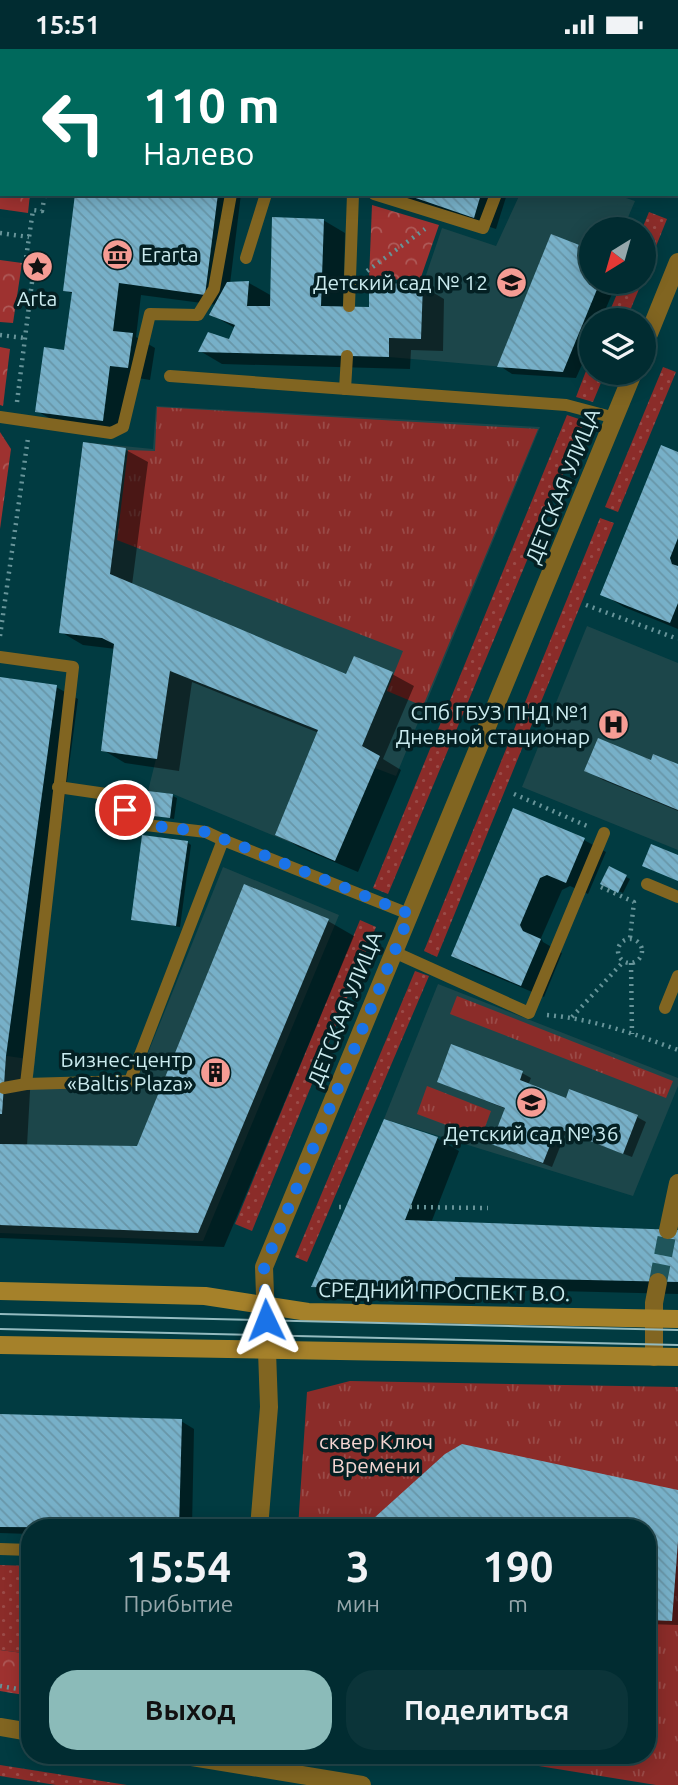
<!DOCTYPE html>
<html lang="ru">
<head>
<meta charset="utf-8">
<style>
	body { margin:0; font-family:Ubuntu,sans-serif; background:#0b3439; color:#f1f3f6; height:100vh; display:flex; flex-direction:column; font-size:26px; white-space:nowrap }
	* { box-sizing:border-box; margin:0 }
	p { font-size:23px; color:#96a7ab }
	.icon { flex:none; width:38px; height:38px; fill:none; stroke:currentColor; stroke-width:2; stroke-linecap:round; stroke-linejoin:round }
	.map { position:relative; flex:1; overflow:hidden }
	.details { position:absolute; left:21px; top:1470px; width:635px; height:245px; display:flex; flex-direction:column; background:#012c31; border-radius:28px; box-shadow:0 4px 18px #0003,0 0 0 2px #23484d }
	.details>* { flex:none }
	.top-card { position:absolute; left:0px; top:0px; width:679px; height:147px; box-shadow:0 4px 18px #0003,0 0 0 2px #23484d; background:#00695c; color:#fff; overflow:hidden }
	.needle { width:46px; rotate:217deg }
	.buttons { position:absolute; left:579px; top:168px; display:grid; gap:14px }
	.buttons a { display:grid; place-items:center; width:77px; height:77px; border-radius:50%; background:#012c31; box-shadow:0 4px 18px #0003,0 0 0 2px #23484d; font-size:35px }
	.pin { position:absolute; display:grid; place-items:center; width:60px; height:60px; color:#fff; margin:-30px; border:4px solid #fff; border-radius:50%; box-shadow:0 2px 7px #0007 }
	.me { position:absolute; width:77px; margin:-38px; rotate:358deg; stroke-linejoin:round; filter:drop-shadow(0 0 5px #0008) }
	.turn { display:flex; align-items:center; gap:24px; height:147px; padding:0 28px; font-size:32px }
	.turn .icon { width:91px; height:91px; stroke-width:2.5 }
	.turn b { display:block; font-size:49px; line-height:60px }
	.eta { display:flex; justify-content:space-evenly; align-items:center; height:119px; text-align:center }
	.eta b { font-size:42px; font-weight:700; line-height:49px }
	.button { display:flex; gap:14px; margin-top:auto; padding:14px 28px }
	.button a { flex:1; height:80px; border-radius:28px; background:#8bbbb9; color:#111; font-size:28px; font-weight:700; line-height:80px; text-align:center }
	.button a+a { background:#0b3439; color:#f1f3f6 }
	.status { display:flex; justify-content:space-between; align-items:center; height:49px; padding:0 35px; background:#012c31; direction:ltr }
	.status svg { height:19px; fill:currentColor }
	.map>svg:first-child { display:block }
	.built { fill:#1c464a }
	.grass { fill:url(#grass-dots) }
	.forest { fill:url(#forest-crowns) }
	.park { fill:url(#park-tufts) }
	.shadow { fill:#0007 }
	.building { fill:url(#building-back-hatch) }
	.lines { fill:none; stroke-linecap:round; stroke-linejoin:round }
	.street-tunnel { stroke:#1f555b; stroke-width:18; stroke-dasharray:18 9; stroke-linecap:butt }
	.path { stroke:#679499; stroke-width:4.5; stroke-dasharray:2 5; stroke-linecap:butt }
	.lane { stroke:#816521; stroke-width:12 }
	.street { stroke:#816521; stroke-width:18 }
	.secondary { stroke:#a5812a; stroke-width:18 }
	.tram { stroke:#94bbc0; stroke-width:2 }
	.route { stroke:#1a73e8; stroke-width:12; stroke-dasharray:0 21.6 }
	.labels { text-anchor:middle; stroke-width:7; stroke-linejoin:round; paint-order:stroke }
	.poi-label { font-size:21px; fill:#cbebef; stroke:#042023; text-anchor:end }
	.street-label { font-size:21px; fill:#cbebef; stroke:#042023 }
	.park-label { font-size:21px; fill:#f4d5d2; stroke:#042023 }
</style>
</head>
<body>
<div class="status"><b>15:51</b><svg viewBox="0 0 49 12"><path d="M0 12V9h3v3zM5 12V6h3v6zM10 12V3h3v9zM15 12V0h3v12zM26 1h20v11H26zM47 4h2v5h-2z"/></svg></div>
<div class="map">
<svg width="678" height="1736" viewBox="0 0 678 1736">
	<defs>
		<pattern id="grass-dots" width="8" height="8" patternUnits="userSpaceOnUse" patternTransform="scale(1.75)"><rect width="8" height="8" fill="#8b2c29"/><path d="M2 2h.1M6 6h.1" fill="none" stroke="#9a4b48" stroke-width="1.8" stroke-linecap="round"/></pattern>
		<pattern id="forest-crowns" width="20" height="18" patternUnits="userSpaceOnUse" patternTransform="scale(1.75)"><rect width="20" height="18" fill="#9e3230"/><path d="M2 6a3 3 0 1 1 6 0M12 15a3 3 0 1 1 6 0" fill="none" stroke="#ae5a58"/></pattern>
		<pattern id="park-tufts" width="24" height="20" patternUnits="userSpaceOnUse" patternTransform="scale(1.75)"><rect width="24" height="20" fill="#8b2c29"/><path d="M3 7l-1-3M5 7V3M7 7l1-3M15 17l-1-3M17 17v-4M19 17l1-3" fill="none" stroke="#9a4b48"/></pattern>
		<pattern id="building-back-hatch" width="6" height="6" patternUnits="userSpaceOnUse" patternTransform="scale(1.75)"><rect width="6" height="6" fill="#77b0c8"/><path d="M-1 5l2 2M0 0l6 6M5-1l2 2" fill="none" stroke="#6896a8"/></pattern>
	</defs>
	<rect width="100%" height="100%" fill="#013b41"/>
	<!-- built -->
	<g class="built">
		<path d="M443 0H678V42L677 43V2Z"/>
		<path d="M520 145H614L635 152 623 180H592V233H600L563 323 389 308V289L421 290 423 235 442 179 496 197Z"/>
		<path d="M156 357 540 378 396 727 375 719 335 812 173 745 148 742 156 710 101 702 114 595 102 589 59 584 83 393 153 400Z"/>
		<path d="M587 577 678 614V801L522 738Z"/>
		<path d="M223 818 339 866 203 1192 0 1184V1006L35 1011 32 1037 135 1036Z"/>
		<path d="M438 935 678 1029V1037L633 1147 384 1070Z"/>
	</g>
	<!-- grass -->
	<g class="grass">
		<path d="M649 163 667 170 644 227 642 180Z"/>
		<path d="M622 233H642L626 271H606Z"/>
		<path d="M591 309 592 324H605L593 353 576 348Z"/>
		<path d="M663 318 676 323 618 463 605 458Z"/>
		<path d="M567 366 585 372 388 845 373 839Z"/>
		<path d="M600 469 614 474 437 908 424 902Z"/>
		<path d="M360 871 376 878 252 1182 235 1175Z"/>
		<path d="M415 922 429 927 307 1213 295 1208Z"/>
		<path d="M0 1516 30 1517V1605L0 1601Z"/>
		<path d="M0 1716 127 1736H56L0 1727Z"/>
	</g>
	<!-- forest -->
	<g class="forest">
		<path d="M0 13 2 145H30L28 164 0 160Z"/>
		<path d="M372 156 439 176 420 231 369 230Z"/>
		<path d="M0 211 22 214 13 274 0 273Z"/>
		<path d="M0 298 10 300 3 357 0 356Z"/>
		<path d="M0 383 11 400 0 480Z"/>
		<path d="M0 1601 30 1605V1647L0 1642Z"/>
	</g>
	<!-- park -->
	<g class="park">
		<path d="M157 358 538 380 423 657 387 642 403 602 117 491 128 401 155 402Z"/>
		<path d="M457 947 673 1032 666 1049 450 965Z"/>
		<path d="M427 1037 491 1062 481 1089 417 1065Z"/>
		<path d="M350 1332 678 1338V1736H656L471 1706H648V1479H298L307 1343Z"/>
	</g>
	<!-- shadow -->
	<g class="shadow">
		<path d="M464 0H678V70L677 2H464Z"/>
		<path d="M77 145H241L230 235 249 234 272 247 323 171 345 184 343 259 370 260 422 237 444 250 443 302 411 301 410 320 222 315 200 302 230 292 235 279 212 266 217 256 141 246 136 288 155 299 150 331 132 328 125 383 59 375 37 362 66 303 73 245 65 241Z"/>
		<path d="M390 145H507L496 180Z"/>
		<path d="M592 233H617L601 271H592V293L576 329 512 325 500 317Z"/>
		<path d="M126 401 148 413 132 536 347 628 392 625 414 637 383 710 401 721 358 823 299 798 277 785 319 684 192 633 179 722 125 714 103 701 116 600 83 596 61 583Z"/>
		<path d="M678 405V580L624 558 602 545Z"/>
		<path d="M56 638 78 650 28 1022 31 1024 27 1097 138 1099 328 872 354 887 224 1198 0 1189V642Z"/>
		<path d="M652 713 678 717V762L603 731 586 721Z"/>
		<path d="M173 747 177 749 174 770 147 765Z"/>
		<path d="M514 761 584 791 606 803 588 845 570 837 562 841 541 889 543 893 562 904 544 948 475 919 453 907Z"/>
		<path d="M187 793 191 796 180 878 133 870Z"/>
		<path d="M610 820 630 830 623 844 607 837Z"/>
		<path d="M522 1024 531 1029 528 1036 567 1051 637 1068 646 1073 632 1108 566 1083 552 1118 502 1099 506 1060 439 1033Z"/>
		<path d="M437 1089 459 1102 431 1174 678 1183V1245L477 1240 475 1255 335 1250 313 1237Z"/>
		<path d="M0 1367 181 1372 194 1380 192 1479H30V1485L0 1484Z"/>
		<path d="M678 1443V1576L648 1575V1479Z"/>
	</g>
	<!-- building -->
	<g class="building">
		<path d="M75 145H218L205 246 119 234 113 282 133 284 128 319 110 317 103 372 35 363 44 298 64 301 72 243 63 242Z"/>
		<path d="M404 145H481L474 169Z"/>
		<path d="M272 168 324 170 321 257 369 258V234L423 235 421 290 389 289V308L198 303 208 283 229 290 235 276 209 266 227 233 249 232 247 257H270Z"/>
		<path d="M551 185 592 201V233H600L563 323 497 318Z"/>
		<path d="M83 393 126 399 110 525 346 625 354 607 393 623 362 697 380 707 335 812 275 786 318 681 170 622 157 710 101 702 114 595 102 589 59 584Z"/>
		<path d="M661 396 678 403V489L670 509 672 515 678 517V554L670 574 600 546Z"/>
		<path d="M0 628 57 636 6 1007 2 1065H0Z"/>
		<path d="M598 689 651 711 653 705 678 715V761L584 722Z"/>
		<path d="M148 742 173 745 170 769 145 766Z"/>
		<path d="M513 759 585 789 566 834 547 826 540 829 520 876 523 882 541 890 521 937 451 907Z"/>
		<path d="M142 786 188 792 176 877 131 871Z"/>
		<path d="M651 795 678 806V832L642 817Z"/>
		<path d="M609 817 627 826 618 844 600 835Z"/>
		<path d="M244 835 329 870 198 1184 0 1176V1095L137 1097Z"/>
		<path d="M451 995 523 1022 520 1031 566 1049 569 1040 638 1066 623 1105 557 1079 543 1114 491 1095 505 1059 437 1033Z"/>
		<path d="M384 1070 438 1088 405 1171 678 1181V1233L455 1228 453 1244 311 1238Z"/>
		<path d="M0 1365 182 1370 179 1479 0 1478Z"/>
		<path d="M462 1395 678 1441V1492L672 1572 648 1571V1479H363L445 1405Z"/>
	</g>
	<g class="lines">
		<!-- street-tunnel -->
		<path class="street-tunnel" d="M658 1233 668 1181"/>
		<!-- path -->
		<g class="path">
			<path d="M422 0 427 2"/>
			<path d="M67 2V0"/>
			<path d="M677 65 678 64"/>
			<path d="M0 184 29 188"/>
			<path d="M367 222 425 180"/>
			<path d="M0 286 24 289"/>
			<path d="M17 353 34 217 25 216 33 161 42 162 45 145"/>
			<path d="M586 556 678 590"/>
			<path d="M0 587 28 389"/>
			<path d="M514 745 587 777"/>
			<path d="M601 838 634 853 630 889"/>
			<circle cx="630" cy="902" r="12"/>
			<path d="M631 914 632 985"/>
			<path d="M547 966C593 970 635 985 678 1001"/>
			<path d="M572 968 623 913"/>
			<path d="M339 1158H345"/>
			<path d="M410 1158 488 1159"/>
			<path d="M0 1637 30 1642"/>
		</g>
		<!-- lane -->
		<g class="lane">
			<path d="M391 2 392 0"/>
			<path d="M374 145 483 179 496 145"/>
			<path d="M246 209 266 145"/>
			<path d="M349 257 353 145"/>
			<path d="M170 327 566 356 615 369"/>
			<path d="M345 340 347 307"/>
			<path d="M0 368 111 384 123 378 150 265 198 266 214 240 231 145"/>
			<path d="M0 608 73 618 26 1035"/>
			<path d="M58 738 113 746 137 775 206 783 223 791"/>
			<path d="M647 835 678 848"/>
			<path d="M394 903 529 964 604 784"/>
			<path d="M665 959 678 927"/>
			<path d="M4 1039 26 1035 130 1032 223 791 409 865"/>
			<path d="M0 1500 30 1501"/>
		</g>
		<!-- street -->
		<g class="street">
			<path d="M262 0 268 2"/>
			<path d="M677 128H678"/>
			<path d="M644 297 678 213"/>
			<path d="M668 1181 678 1134"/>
			<path d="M654 1308V1254L658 1233"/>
			<path d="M259 1479 269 1358 264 1218 633 324"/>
			<path d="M0 1678 30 1683"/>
			<path d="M180 1706 362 1736"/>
		</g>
		<!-- secondary -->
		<g class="secondary">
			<path d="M0 1242 205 1247 308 1263 678 1270"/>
			<path d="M0 1296 678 1308"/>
		</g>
		<!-- tram -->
		<g class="tram">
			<path d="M0 1265 678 1281"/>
			<path d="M0 1280 678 1296"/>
		</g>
	</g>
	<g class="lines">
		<!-- route -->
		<path class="route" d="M125 761 137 775 206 783 410 865 264 1218 266 1271"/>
	</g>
	<!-- icons -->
	<defs>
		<symbol id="museum-disc" viewBox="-11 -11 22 22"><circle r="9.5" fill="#f59c94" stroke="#042023"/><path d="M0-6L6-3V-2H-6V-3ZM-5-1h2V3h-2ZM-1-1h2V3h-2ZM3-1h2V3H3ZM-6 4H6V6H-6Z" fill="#111"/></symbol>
		<symbol id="sight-disc" viewBox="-11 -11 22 22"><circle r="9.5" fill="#f59c94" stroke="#042023"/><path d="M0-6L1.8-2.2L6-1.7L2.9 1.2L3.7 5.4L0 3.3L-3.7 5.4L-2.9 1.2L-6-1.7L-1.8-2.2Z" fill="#111"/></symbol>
		<symbol id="school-disc" viewBox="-11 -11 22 22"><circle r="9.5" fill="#f59c94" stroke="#042023"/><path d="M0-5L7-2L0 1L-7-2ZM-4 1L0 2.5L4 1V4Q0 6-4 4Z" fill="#111"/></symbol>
		<symbol id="hospital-disc" viewBox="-11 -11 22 22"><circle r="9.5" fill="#f59c94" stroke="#042023"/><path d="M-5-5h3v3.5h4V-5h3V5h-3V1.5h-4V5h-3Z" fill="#111"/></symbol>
		<symbol id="building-disc" viewBox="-11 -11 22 22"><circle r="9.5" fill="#f59c94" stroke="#042023"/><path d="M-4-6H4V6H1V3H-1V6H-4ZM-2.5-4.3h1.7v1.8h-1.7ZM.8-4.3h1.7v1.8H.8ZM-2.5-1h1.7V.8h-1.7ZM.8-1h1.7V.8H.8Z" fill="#111"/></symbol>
	</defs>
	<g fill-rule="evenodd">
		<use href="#museum-disc" x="100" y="188" width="35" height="35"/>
		<use href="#sight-disc" x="20" y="200" width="35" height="35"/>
		<use href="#school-disc" x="494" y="216" width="35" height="35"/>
		<use href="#hospital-disc" x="596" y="658" width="35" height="35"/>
		<use href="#building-disc" x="198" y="1006" width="35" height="35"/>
		<use href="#school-disc" x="514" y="1036" width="35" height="35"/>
	</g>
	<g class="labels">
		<!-- poi labels -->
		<g class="poi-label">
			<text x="141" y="213" text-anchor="start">Erarta</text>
			<text x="488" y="241">Детский сад № 12</text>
			<text x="37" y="257" text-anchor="middle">Arta</text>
			<text x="590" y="671">СПб ГБУЗ ПНД №1<tspan x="590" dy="24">Дневной стационар</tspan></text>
			<text x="193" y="1018">Бизнес-центр<tspan x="193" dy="24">«Baltis Plaza»</tspan></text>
			<text x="531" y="1092" text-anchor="middle">Детский сад № 36</text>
		</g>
		<!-- street labels -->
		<g class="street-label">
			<text transform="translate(563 437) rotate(-68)" y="7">ДЕТСКАЯ УЛИЦА</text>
			<text transform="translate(345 960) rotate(-68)" y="7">ДЕТСКАЯ УЛИЦА</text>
			<text transform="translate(444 1243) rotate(1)" y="7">СРЕДНИЙ ПРОСПЕКТ В.О.</text>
		</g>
		<!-- park labels -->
		<g class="park-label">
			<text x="376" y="1400">сквер Ключ<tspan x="376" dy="24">Времени</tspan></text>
		</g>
	</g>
</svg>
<div class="buttons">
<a><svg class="needle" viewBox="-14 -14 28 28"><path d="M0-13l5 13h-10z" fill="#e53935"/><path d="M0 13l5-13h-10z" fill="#96a7ab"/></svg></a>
<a><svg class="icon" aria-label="layers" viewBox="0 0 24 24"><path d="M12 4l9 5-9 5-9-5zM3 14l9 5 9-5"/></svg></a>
</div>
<div class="pin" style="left:125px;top:761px;background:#d93025"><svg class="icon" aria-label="arrive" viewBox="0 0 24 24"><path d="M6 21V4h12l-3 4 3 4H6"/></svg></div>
<svg class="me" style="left:266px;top:1271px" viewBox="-20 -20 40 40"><path d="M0-17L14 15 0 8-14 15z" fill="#1a73e8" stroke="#fff" stroke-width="4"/></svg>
<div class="top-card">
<div class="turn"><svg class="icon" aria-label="left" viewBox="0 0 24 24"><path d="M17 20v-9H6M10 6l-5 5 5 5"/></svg><div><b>110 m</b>Налево</div></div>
</div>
<section class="details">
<div class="eta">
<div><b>15:54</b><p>Прибытие</p></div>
<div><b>3</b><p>мин</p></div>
<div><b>190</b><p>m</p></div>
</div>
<div class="button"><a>Выход</a><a>Поделиться</a></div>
</section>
</div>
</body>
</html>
